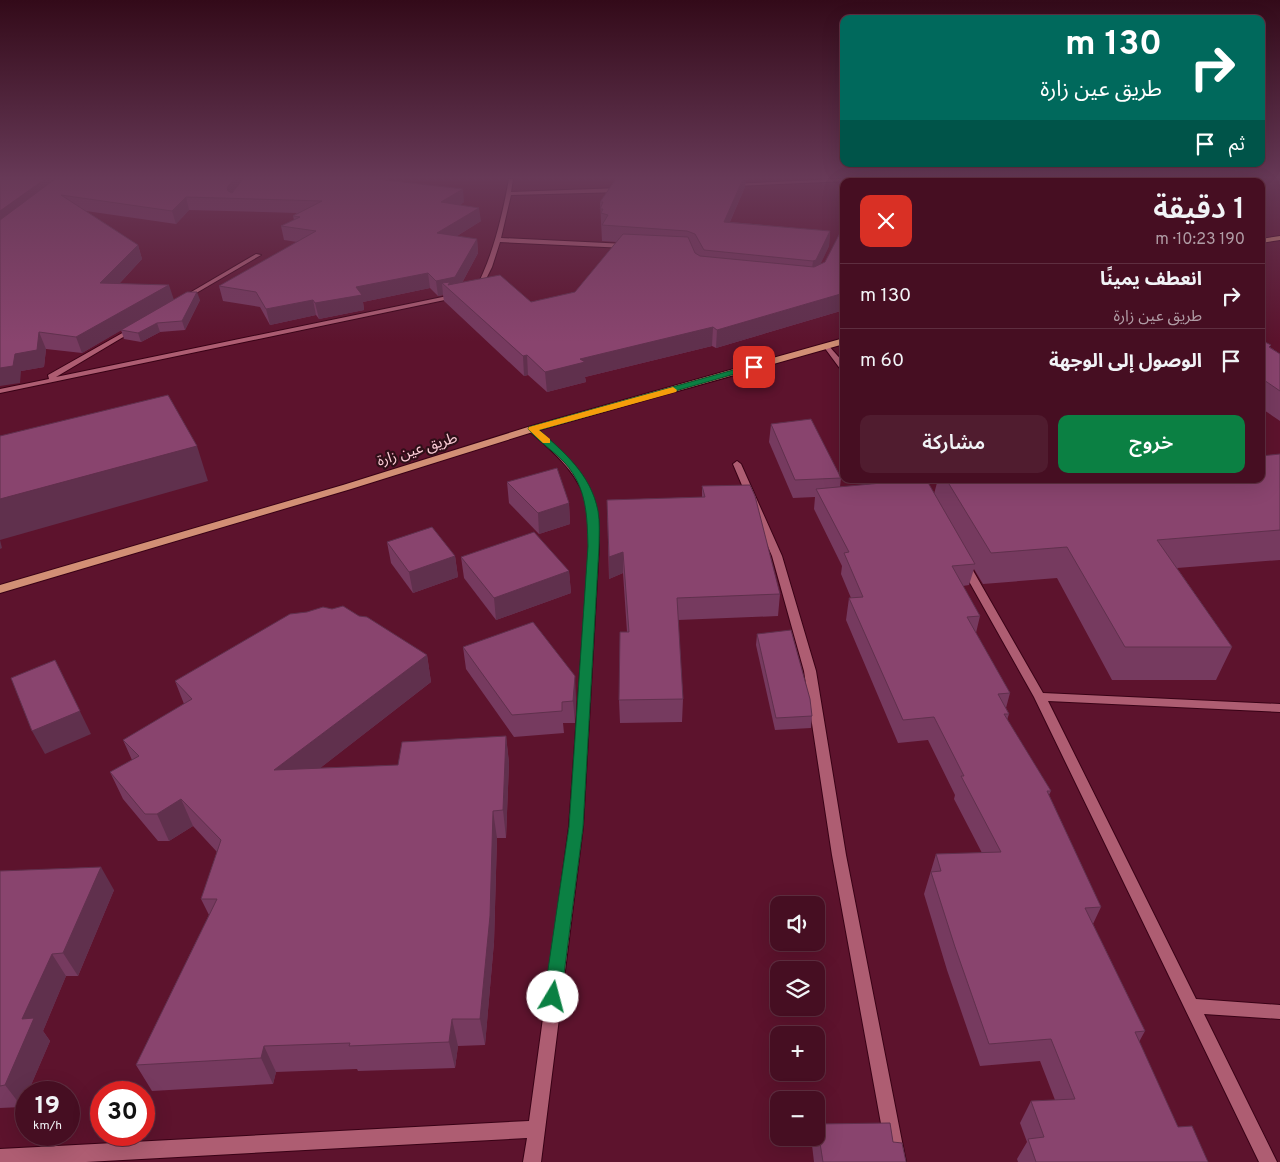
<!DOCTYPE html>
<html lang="ar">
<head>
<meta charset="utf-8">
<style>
	body { margin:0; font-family:Overpass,"Noto Sans Arabic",sans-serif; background:#501c2f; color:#f1f3f6; direction:rtl; height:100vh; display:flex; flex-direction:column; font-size:19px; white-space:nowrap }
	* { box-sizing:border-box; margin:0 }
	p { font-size:16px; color:#b09ca5 }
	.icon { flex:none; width:28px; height:28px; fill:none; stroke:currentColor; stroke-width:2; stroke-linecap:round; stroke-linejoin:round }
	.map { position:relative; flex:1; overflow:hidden; direction:ltr }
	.panel { position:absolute; left:840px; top:178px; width:425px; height:305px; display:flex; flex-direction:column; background:#460e22; border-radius:10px; box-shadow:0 5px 20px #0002,0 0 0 1px #5e2e40; direction:rtl }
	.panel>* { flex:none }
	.top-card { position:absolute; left:840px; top:15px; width:425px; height:152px; border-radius:10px; box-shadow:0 5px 20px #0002,0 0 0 1px #5e2e40; direction:rtl; background:#00695c; color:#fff; overflow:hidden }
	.tools { position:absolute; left:770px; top:896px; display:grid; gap:10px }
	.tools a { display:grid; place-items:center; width:55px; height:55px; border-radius:10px; background:#460e22; box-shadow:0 5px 20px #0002,0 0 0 1px #5e2e40; font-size:25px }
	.speed { position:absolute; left:15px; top:1081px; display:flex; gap:10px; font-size:25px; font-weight:700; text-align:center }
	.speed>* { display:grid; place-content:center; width:65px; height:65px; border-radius:50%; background:#460e22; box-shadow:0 5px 20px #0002,0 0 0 1px #5e2e40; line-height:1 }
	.speed small { font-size:12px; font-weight:400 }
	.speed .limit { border:8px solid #d22; background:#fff; color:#111 }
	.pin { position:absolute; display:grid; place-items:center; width:42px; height:42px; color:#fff; margin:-21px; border-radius:10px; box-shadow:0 2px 8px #0006 }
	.me { position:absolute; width:55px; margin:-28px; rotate:8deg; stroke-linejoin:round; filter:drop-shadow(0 0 4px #0008) }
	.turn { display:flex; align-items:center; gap:18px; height:105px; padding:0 20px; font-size:22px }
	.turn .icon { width:65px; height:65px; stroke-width:2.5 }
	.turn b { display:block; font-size:35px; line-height:42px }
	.then { display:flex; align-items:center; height:48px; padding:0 20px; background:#0003; gap:10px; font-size:19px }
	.round { display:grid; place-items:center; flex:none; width:52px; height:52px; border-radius:10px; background:#501c2f }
	.overview { display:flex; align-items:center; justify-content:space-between; height:85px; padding:0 20px }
	h1 { font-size:30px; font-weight:600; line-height:38px }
	.cta { display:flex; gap:10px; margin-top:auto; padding:10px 20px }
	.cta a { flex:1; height:58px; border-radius:10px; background:#0b8043; color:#fff; font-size:20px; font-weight:600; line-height:58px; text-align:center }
	.cta a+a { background:#501c2f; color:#f1f3f6 }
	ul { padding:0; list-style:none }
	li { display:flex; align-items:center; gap:15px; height:65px; padding:0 20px; border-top:1px solid #5e2e40 }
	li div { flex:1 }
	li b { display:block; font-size:19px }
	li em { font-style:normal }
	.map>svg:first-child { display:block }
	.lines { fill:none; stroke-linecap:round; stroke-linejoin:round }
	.minor-casing { stroke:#390216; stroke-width:2 }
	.primary-casing { stroke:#390216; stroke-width:2 }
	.minor { fill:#ae5d72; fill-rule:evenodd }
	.primary { fill:#d28f75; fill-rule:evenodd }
	.wall { fill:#763a5f }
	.shaded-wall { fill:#60304d }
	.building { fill:#89446e; stroke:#60304d }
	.route { fill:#0b8043; stroke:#07532c }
	.slow { fill:#f59e0b }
	.labels { text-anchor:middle; stroke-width:4.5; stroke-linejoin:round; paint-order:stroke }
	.street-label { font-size:15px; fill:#fdced8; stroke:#2f0f18 }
</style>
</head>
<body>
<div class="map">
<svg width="1280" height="1162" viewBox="0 0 1280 1162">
	<rect width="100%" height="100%" fill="#5d132d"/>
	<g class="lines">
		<defs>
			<g id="minor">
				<path d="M509 179H513L511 192 621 188 624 190 621 192 511 195 501 238 626 244 629 246 626 248 500 242 492 267 480 291H476L475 290C493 256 502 217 509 179Z"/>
				<path d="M838 179H872L870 180 733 186 731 185 733 184Z"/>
				<path d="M1023 179H1028L1030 181H1025Z"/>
				<path d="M256 254 261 255 186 299 181 298Z"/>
				<path d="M457 294 459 295V297L0 393V389L49 379 48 375 133 327 135 328V330L56 377Z"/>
				<path d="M824 345H828L844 363V370H841L824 347Z"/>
				<path d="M529 427H535C561 450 591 475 597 511 600 522 598 534 599 546L583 827 541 1162H523L527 1138 86 1162H0V1149L529 1121 569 827 589 546C589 534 590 522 588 511 583 476 554 452 529 431Z"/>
				<path d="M737 461 741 464 782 556 816 671 846 855 906 1162H888L832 855 804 671 772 556 733 464Z"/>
				<path d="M966 564 971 567 1043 693 1280 704V712L1048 701 1196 999 1280 1005V1019L1204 1014 1277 1162H1259L1034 697 961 567Z"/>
			</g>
			<g id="primary">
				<path d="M1280 236V240L1261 243V239Z"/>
				<path d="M844 338V344L536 431 351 489 0 593V585L343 485 528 427Z"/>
			</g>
		</defs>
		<!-- minor casing -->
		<use href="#minor" class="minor-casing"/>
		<!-- primary casing -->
		<use href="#primary" class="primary-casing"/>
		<!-- minor -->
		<use href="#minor" class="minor"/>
		<!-- primary -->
		<use href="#primary" class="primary"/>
	</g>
	<!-- wall -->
	<g class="wall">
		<path d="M38 179H52V181L55 179H241L242 180 464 202 460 205 481 221 457 236 477 239 478 253 462 283 531 302 575 292 617 242 602 241 600 202 616 179H748V180H745V187L730 222 830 231 829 246 820 264 844 310 716 348 712 346 585 377 586 382 547 392 528 375 524 376 444 301 443 295 438 296 430 288 363 302 364 310 319 319 316 315 270 325 260 307 223 301 219 286 297 242 284 240 281 226 294 220 293 216 297 213 189 210 176 224 86 211 138 245 142 259 119 284 173 299 200 300 185 330 160 332 141 342 124 339 121 330 82 353 46 349 44 367 21 371 20 383Z"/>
		<path d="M844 179H1016L1021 181H844Z"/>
		<path d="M1261 340 1270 347 1280 354V421L1261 408Z"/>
		<path d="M771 424 841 478 840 487 934 494 938 479H1261L1280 454V560L1177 568 1232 647 1216 680H1112L1057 578 983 584 974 569 969 585 963 586 980 616 976 633 1010 693 1006 708 1009 714 1007 720 1051 791 1049 795 1101 907 1093 924 1145 1031 1139 1042 1178 1127 1208 1162H1018L1017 1159 1027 1142 1020 1123 1031 1101 1055 1100 1040 1061 980 1066 947 970 924 894 936 854 982 853 954 799 955 795 928 740 898 743 846 620 849 598H851L841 574 842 566 814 509 815 497 793 498 769 442Z"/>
		<path d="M507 482 569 503 570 524 539 534 509 503Z"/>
		<path d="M702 486 780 594 778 616 678 620 683 699 682 722 620 723 619 700 627 632 623 573 609 579 607 500 702 497Z"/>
		<path d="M387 542 455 556 458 577 413 593 391 563Z"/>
		<path d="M461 557 569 571 571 593 496 620 464 578Z"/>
		<path d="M757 634 812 716 811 728 775 730 756 645Z"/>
		<path d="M463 647 576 697 575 723H563L564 733 514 737 466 669Z"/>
		<path d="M427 655 431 682 320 768 398 765 506 736 509 763 506 838H497L494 942 485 1045 458 1046 455 1068 358 1071 357 1069 276 1072 273 1084 152 1091 136 1065 209 915 201 899 217 852 193 826 169 841H158L123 799 110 772 132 760 123 740 184 704 175 681Z"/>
		<path d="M0 871 114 890 78 976H66L43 1031 50 1041 28 1092H26V1097L22 1107 0 1108Z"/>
		<path d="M817 1124 893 1142 906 1162H814L812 1145 814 1138H816Z"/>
	</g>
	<!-- shaded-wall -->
	<g class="shaded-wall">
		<path d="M45 179H52L55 188 0 229V211Z"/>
		<path d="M234 179H241L242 184 230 198 227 188Z"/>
		<path d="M743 179H746L745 187 723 237 724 222Z"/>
		<path d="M463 189 464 202 443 216 441 202Z"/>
		<path d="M186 197 189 210 176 224 172 211Z"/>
		<path d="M479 208 481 221 439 247 437 233Z"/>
		<path d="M830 231 829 246 815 276 811 277 813 261Z"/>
		<path d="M477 239 478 253 457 292 442 283 443 295 438 296 436 281Z"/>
		<path d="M138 245 142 259 105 299 100 283Z"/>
		<path d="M428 273 430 288 363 302 364 310 319 319 315 303 356 287Z"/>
		<path d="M169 285 174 300 82 353 76 337Z"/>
		<path d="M197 292 200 300 185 330 182 321Z"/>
		<path d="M844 293V310L716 348 717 330Z"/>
		<path d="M313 300 316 315 270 325 266 309Z"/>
		<path d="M157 323 160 332 141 342 138 333Z"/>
		<path d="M713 327 712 346 585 377 586 382 547 392 545 372 580 359Z"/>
		<path d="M39 332 46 349 44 367 21 371 20 383 0 386V368Z"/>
		<path d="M527 355 528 375 524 376 523 356Z"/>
		<path d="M197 446 208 481 0 540 2 548 0 549V499Z"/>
		<path d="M569 503 570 524 539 534 538 513Z"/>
		<path d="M623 552V573L609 579V557Z"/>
		<path d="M455 556 458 577 413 593 409 572Z"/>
		<path d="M569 571 571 593 496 620 494 598Z"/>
		<path d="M427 655 431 682 283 797 274 770Z"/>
		<path d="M55 660 91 734 45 754 32 731Z"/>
		<path d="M575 676 576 697 575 723 573 701Z"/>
		<path d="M506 736 509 763 506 838 503 810Z"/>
		<path d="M181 799 193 826 169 841 157 814Z"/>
		<path d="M493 811 497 838 494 942 485 1045 480 1019Z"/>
		<path d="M101 867 114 890 78 976 63 953Z"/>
		<path d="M52 954 66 976 43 1031 50 1041 28 1092H26V1097L22 1107 5 1085 22 1019Z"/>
		<path d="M452 1019 458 1046 455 1068 449 1042Z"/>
		<path d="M264 1046 276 1072 273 1084 261 1058Z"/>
	</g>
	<!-- building -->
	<g class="building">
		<path d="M0 179H36L38 180V179H45L0 211Z"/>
		<path d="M55 179H234L227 188 228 191 232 193 243 179H376L463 189 441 202 479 208 437 233 477 239 455 277 436 281 428 273 356 287 362 295 315 303 313 300 266 309 256 292 219 286 316 231 281 226 300 217 293 216 322 201 186 197 172 211 61 195 138 245 100 283 169 285 76 337 39 332 37 350 15 354 13 366 0 368V220Z"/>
		<path d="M616 179H743L724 222 830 231 816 260 813 261 704 250 695 234 687 231 602 225 608 215 601 213 603 209H600L603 202H600Z"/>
		<path d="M854 179H1016L1021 181H856Z"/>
		<path d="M841 231H844V293L717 330 713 327 580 359 585 362 545 372 527 355 523 356 442 283 450 282 448 285 500 275 531 302 575 292 623 234 688 237 695 253 700 256 814 267 825 262Z"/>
		<path d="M187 292H197L182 321 157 323 138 333 121 330Z"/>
		<path d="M1261 340 1271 345 1269 347 1280 354V391L1261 378Z"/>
		<path d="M168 395 197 446 0 499V436Z"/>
		<path d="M811 419 841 478 795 480 771 424Z"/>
		<path d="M1280 454V530L1157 540 1232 647H1125L1067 547 991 553 946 479H1261V456Z"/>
		<path d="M557 468 569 503 538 513 507 482Z"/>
		<path d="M926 479 975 564 952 566 980 616 967 617 1010 693 998 694 1009 714H1004L1051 791H1047L1101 907 1085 908 1145 1031 1135 1032 1178 1127 1192 1126 1208 1162H1036L1028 1139 1044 1137 1031 1101 1075 1099 1051 1039 989 1044 955 947 931 872 941 871 936 854 1001 852 961 776H964L934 717 903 720 849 598 863 597 844 553 849 552 816 489Z"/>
		<path d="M750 485 755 496 780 594 677 598 683 699 619 700 620 632H629L623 552 609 557 607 500 705 497 702 486Z"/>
		<path d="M432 527 455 556 409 572 387 542Z"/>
		<path d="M534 532 569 571 494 598 461 557Z"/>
		<path d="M343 606 359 616 367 617 427 655 274 770 398 765 402 742 506 736 503 810 493 811 490 916 480 1019H452L449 1042 349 1046 350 1043 264 1046 261 1058 136 1065 217 899H201L221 840 181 799 157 814H145L110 772 139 756 123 740 192 699 175 681 290 614 307 612 323 607 332 609Z"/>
		<path d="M533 622 575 676 573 701 562 702V711L512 715 463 647Z"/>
		<path d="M791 630 810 699 812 716 776 718 757 634Z"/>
		<path d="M55 660 80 711 32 731 11 678Z"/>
		<path d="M101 867 63 953 52 954 22 1019 34 1018 5 1085 0 1086V871Z"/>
		<path d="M890 1123 893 1142 902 1143 906 1162H823L817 1124Z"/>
	</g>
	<!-- sky -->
	<linearGradient id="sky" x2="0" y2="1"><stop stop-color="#330a19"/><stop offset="0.52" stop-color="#673957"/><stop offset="1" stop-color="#673957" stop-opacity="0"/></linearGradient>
	<rect width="1280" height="342" fill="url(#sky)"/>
	<!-- route -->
	<path class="route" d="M751 365 759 367 539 430C565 453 591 475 598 511 600 522 599 535 599 546L583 827 561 997 559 1003 553 1005 547 1003 544 997 569 827 588 546C587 515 587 488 565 463 554 451 539 442 528 429L529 427Z"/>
	<!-- slow -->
	<path class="slow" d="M673 387 677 390 676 392 539 430 550 439V443H543L528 429 529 427Z"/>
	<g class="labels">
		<!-- street labels -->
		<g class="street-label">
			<text transform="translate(417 449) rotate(-17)" y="5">طريق عين زارة</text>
		</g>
	</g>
</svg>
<div class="tools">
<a><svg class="icon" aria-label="sound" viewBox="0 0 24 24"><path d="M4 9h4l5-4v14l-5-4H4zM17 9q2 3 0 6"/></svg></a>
<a><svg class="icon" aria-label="layers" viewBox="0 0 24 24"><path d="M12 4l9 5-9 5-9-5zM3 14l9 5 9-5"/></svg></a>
<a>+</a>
<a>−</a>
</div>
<div class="speed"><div>19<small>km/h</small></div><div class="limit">30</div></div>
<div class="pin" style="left:754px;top:367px;background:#d93025"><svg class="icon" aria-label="arrive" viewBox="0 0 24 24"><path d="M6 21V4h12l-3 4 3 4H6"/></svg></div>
<svg class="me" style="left:553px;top:997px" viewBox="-20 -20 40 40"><circle r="19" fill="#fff"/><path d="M0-13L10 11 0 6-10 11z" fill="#0b8043"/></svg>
<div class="top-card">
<div class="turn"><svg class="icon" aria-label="right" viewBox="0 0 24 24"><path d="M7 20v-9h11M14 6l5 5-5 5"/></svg><div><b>130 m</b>طريق عين زارة</div></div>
<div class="then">ثم<svg class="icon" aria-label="arrive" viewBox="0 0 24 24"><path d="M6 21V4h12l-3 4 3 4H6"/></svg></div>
</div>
<section class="panel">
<div class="overview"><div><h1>1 دقيقة</h1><p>190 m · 10:23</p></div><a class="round" style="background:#d93025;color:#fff"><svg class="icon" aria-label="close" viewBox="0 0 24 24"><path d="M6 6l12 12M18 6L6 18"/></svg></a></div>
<ul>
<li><svg class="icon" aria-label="right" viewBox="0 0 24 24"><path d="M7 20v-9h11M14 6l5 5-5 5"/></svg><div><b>انعطف يمينًا</b><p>طريق عين زارة</p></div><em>130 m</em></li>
<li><svg class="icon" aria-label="arrive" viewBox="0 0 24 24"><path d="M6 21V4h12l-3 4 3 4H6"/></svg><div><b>الوصول إلى الوجهة</b></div><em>60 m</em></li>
</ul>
<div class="cta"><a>خروج</a><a>مشاركة</a></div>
</section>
</div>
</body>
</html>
